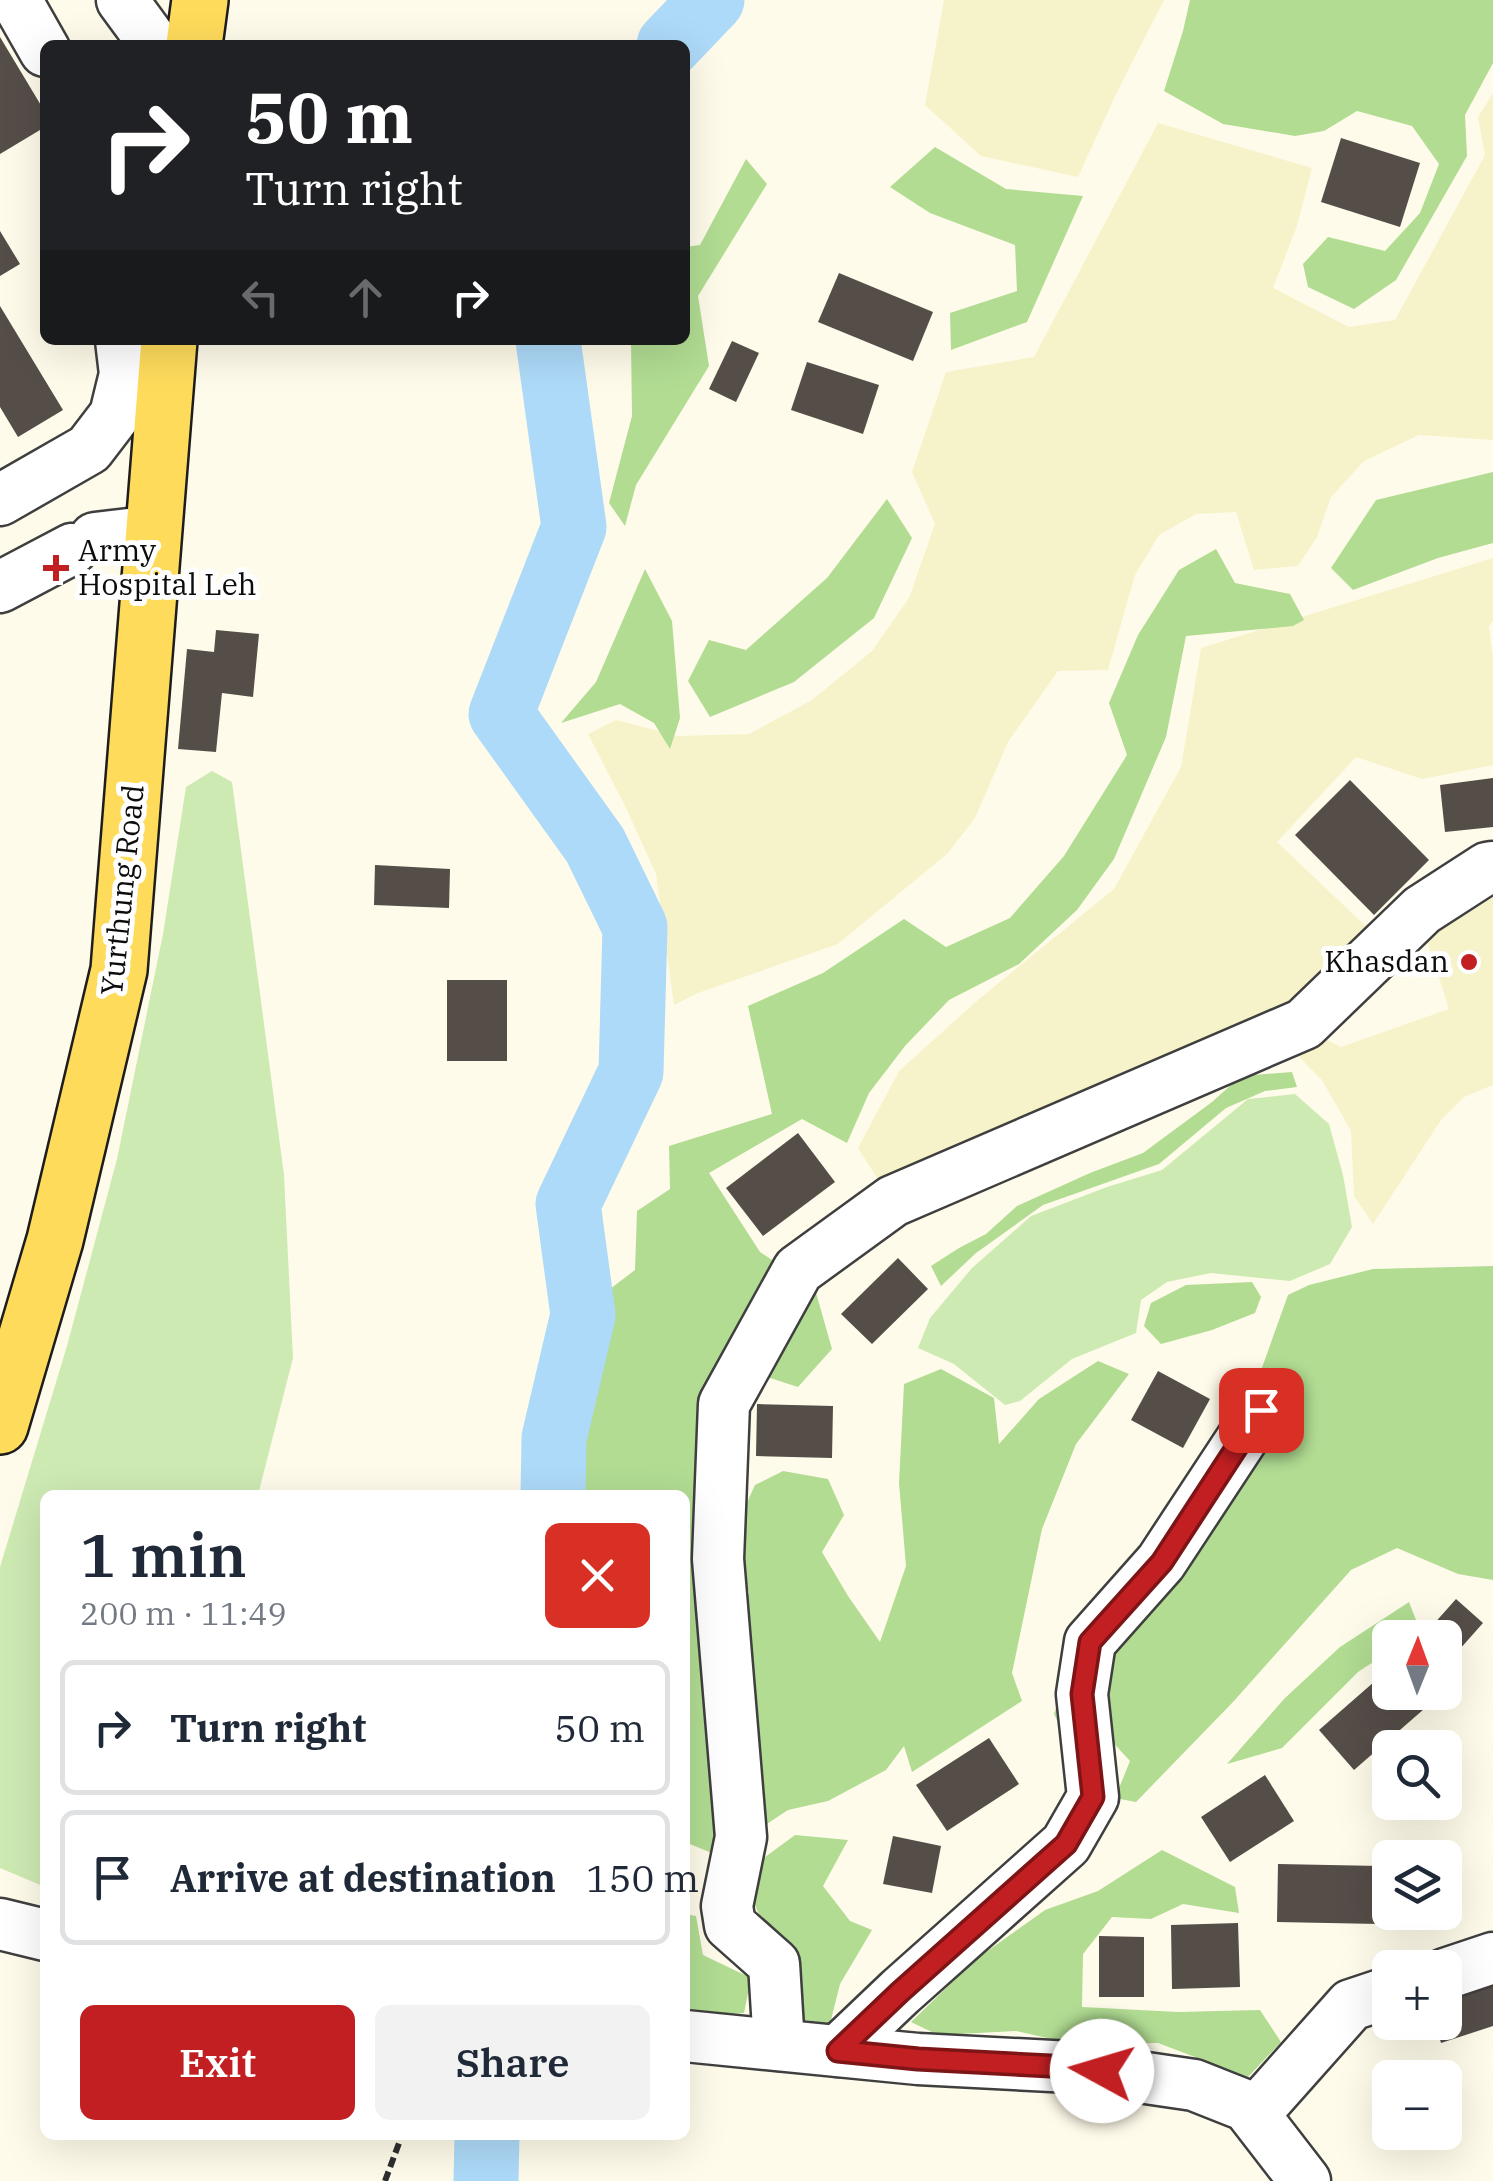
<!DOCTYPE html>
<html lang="en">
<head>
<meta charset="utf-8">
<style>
	body { margin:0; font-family:"IBM Plex Serif",serif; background:#f2f2f3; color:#1f2937; height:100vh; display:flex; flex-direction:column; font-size:38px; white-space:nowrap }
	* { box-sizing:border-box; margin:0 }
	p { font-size:32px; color:#747a83 }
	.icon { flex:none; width:55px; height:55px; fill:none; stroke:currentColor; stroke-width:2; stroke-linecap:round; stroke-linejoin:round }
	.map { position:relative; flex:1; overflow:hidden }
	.panel { position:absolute; left:40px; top:1490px; width:650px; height:650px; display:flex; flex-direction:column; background:#fff; border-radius:15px; box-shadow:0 10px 40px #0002 }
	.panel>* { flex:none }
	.banner { position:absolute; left:40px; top:40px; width:650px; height:305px; border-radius:15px; box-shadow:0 10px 40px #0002; background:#202124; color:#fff; overflow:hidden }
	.needle { width:65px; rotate:1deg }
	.tools { position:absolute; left:1372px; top:1620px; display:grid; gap:20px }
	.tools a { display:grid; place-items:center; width:90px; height:90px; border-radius:15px; background:#fff; box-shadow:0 10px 40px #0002; font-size:50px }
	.pin { position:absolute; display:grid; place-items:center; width:85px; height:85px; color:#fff; margin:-42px; border-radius:20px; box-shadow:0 5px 15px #0006 }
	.me { position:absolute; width:110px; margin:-55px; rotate:276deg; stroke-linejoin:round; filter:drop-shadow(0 0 8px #0008) }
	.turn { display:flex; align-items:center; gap:35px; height:210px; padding:0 40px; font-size:45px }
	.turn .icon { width:130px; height:130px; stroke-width:2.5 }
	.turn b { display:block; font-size:70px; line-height:85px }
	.lanes { display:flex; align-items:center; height:95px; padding:0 40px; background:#0003; justify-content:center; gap:50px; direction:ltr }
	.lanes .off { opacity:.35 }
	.round { display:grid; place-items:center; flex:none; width:105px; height:105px; border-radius:15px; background:#f2f2f3 }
	.head { display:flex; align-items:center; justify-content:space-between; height:170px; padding:0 40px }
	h1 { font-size:60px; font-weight:600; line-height:75px }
	.primary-button { display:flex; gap:20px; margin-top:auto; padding:20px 40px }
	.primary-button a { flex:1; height:115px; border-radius:15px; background:#c11f22; color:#fff; font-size:40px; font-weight:600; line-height:115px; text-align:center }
	.primary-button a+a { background:#f2f2f3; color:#1f2937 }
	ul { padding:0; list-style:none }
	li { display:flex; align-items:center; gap:30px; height:135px; margin:0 20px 15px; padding:0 20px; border:5px solid #e0e1e3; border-radius:15px }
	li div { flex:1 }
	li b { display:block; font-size:38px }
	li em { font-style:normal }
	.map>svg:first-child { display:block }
	.farmland { fill:#f6f3ca }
	.green { fill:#ceeab3 }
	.forest { fill:#b1dc92 }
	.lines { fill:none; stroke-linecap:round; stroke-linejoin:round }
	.river { stroke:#addaf8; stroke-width:65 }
	.building { fill:#554d48 }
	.minor-casing { stroke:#3f3f3f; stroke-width:55 }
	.major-casing { stroke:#1d1d1d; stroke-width:60 }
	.path { stroke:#2e2e2e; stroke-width:6; stroke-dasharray:10 5; stroke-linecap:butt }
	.minor { stroke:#fff; stroke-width:50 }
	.major { stroke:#fedb5b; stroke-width:55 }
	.route-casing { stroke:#7d1416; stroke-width:25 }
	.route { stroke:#c11f22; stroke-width:18 }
	.poi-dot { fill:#c11f22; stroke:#fff; stroke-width:4 }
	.labels { text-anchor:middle; stroke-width:10; stroke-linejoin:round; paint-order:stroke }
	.poi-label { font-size:30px; fill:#0c0c0c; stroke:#fff; text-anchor:start }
	.street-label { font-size:30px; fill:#0c0c0c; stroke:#fff }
</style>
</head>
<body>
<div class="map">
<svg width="1493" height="2181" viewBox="0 0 1493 2181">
	<rect width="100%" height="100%" fill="#fffbea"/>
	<!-- farmland -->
	<g class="farmland">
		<path d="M944 0H1164L1117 92 1078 177 981 156 925 105Z"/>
		<path d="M1493 93V440L1419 435 1364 461 1331 497 1317 537 1298 566 1254 570 1236 512 1196 514 1159 535 1135 575 1108 670 1058 671 1008 742 975 818 948 853 838 944 698 993 674 1005 656 874 626 808 588 734 616 720 678 736 749 734 812 700 872 651 909 598 935 524 912 472 946 372 1034 357 1158 123 1312 168 1297 226 1273 288 1349 327 1395 320 1485 155 1478 117Z"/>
		<path d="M1493 558V620L1489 627 1493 658V765L1422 779 1356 757 1277 842 1372 932 1299 1005 884 1189 858 1148 899 1071 979 999 1114 889 1181 767 1201 648Z"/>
		<path d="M1493 891V1085L1464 1097 1441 1120 1373 1224 1354 1196 1351 1131 1322 1080 1289 1047 1313 1033 1341 1047 1449 1009 1424 931Z"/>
	</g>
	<!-- green -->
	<g class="green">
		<path d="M212 771 232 782 284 1175 293 1358 258 1495H45V1887L0 1868V1567L67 1346 117 1159 163 934 186 787Z"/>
		<path d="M1295 1094 1329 1124 1343 1175 1352 1227 1330 1264 1290 1281 1211 1273 1167 1282 1141 1300 1136 1333 1072 1359 1020 1401 1005 1405 954 1364 918 1348 930 1318 972 1268 1031 1216 1107 1187 1162 1170 1248 1099Z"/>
	</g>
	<!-- forest -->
	<g class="forest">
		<path d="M1190 0H1493V63L1465 115 1467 156 1396 280 1354 309 1308 287 1303 264 1328 237 1385 251 1420 213 1439 164 1412 126 1357 111 1324 131 1295 136 1223 124 1164 91 1183 31Z"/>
		<path d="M935 147 1006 189 1083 196 1027 322 951 350 950 313 1017 291 1015 245 930 213 890 187Z"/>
		<path d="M746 159 767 184 698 296 709 366 636 485 625 526 609 503 632 416 631 340H685V247L700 245Z"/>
		<path d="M1493 472V543L1438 558 1353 590 1331 568 1376 500Z"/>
		<path d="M887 499 912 538 874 618 794 682 710 717 688 681 709 640 746 650 827 578Z"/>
		<path d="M1216 549 1235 583 1290 594 1304 620 1293 626 1186 636 1166 737 1114 859 1077 910 1019 964 949 1000 905 1046 869 1093 847 1143 802 1119 709 1173 760 1252 815 1289 832 1349 798 1387 767 1377 701 1411 694 1478 697 1543 704 1598 749 1594 737 1524 755 1485 783 1471 828 1479 844 1515 822 1552 848 1596 880 1642 906 1566 899 1483 904 1384 941 1369 994 1398 999 1444 1039 1399 1098 1361 1129 1374 1076 1444 1042 1529 1012 1673 1022 1701 912 1772 904 1746 886 1770 828 1801 788 1810 719 1856 685 1842V1495H577L585 1415 610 1289 635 1270 637 1211 670 1189 669 1146 772 1114 748 1006 823 973 904 919 946 947 1010 918 1064 856 1127 755 1109 703 1138 635 1179 570Z"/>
		<path d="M645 569 672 621 680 718 670 749 654 723 620 704 561 723 596 682Z"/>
		<path d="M1292 1072 1297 1087 1265 1091 1226 1108 1159 1164 1043 1205 976 1253 941 1286 931 1266 959 1248 986 1234 1017 1206 1090 1173 1143 1153 1212 1102 1241 1076Z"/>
		<path d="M1493 1266V1580L1458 1574 1397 1548 1351 1570 1233 1702 1136 1802 1115 1798 1130 1761 1108 1737 1064 1735 1054 1714 1065 1682 1102 1661 1132 1635 1166 1594 1215 1505 1267 1449 1284 1410 1254 1390 1288 1295 1309 1285 1373 1269Z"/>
		<path d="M1252 1282 1261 1297 1255 1313 1212 1330 1161 1344 1144 1326 1151 1303 1186 1285Z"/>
		<path d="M1409 1602 1420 1630 1410 1637 1390 1638V1651L1358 1672 1282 1748 1227 1764 1285 1698 1340 1647Z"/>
		<path d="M795 1835 848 1840 823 1886 850 1921 872 1930 840 1984 830 2024 799 2019 801 1960 768 1935 754 1903V1865Z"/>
		<path d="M1162 1850 1235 1887 1239 1913 1183 1904 1151 1919 1112 1917 1083 1954 1082 2007 1178 2012 1260 2010 1281 2042 1248 2077 1158 2043 1074 2044 1016 2031 938 2035 911 2022 975 1960 1045 1910 1098 1891Z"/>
		<path d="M685 1914 696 1916 703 1955 751 1978 744 2013 698 2016 685 2007Z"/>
	</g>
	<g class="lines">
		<!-- river -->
		<g class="river">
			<path d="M669 45 712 0"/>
			<path d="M548 340 574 527 501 714 595 845 635 927 631 1072 568 1204 583 1315 554 1438 553 1495"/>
			<path d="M486 2181 487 2135"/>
		</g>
	</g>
	<!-- building -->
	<g class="building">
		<path d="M0 37 45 112V127L0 154Z"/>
		<path d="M1341 138 1420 163 1400 227 1321 202Z"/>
		<path d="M0 231 20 264 0 276Z"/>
		<path d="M839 273 933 312 913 361 818 322Z"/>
		<path d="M0 306 63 410 18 437 0 407Z"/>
		<path d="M732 341 759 353 736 402 709 389Z"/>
		<path d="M807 362 879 385 863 434 791 410Z"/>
		<path d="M216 630 259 634 253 697 222 693 216 752 178 749 187 649 214 652Z"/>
		<path d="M1493 778V827L1445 832 1440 785Z"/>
		<path d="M1350 780 1429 860 1374 915 1295 835Z"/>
		<path d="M375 865 450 869 449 908 374 905Z"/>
		<rect x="447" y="980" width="60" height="81"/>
		<path d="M798 1133 835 1182 763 1236 726 1188Z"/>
		<path d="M898 1258 928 1289 872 1344 841 1314Z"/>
		<path d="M1158 1371 1210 1399 1183 1448 1131 1420Z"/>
		<path d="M757 1404 833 1406 832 1458 756 1456Z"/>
		<path d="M1456 1599 1483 1623 1451 1659 1445 1653V1638H1427L1424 1635Z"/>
		<path d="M1390 1668V1692H1436L1439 1696 1354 1770 1319 1730Z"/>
		<path d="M989 1738 1019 1784 947 1831 916 1785Z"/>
		<path d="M1265 1775 1294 1821 1230 1862 1201 1817Z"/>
		<path d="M893 1836 941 1846 932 1893 883 1884Z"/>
		<path d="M1278 1864 1380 1866 1379 1924 1277 1922Z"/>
		<path d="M1238 1923 1240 1987 1172 1989 1171 1925Z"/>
		<path d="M1099 1936 1144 1937V1997H1099Z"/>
		<path d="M1493 1982V2026L1441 2043 1435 2022H1445V1997Z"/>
	</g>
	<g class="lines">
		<defs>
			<g id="minor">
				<path d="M16 0 45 51"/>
				<path d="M122 0 155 45"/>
				<path d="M0 500 89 449 115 415 125 374 121 340"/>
				<path d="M95 538 155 531"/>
				<path d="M0 587 72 549"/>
				<path d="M0 1924 45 1935"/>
				<path d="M1445 1974 1493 1958"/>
				<path d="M685 2036 918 2059 1071 2067 1194 2085 1247 2106 1305 2181"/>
				<path d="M779 2045 774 1964 730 1925 727 1906 741 1837 718 1559 724 1404 798 1270 893 1201 1304 1024 1422 910 1487 868 1493 867"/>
				<path d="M838 2051 900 1992 1066 1844 1093 1797 1082 1694 1090 1642 1161 1562 1261 1410"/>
				<path d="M1255 2113 1351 2005 1390 1992"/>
			</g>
			<g id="major">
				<path d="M194 45 200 0"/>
				<path d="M0 1426 55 1240 119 970 169 340"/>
			</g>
		</defs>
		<!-- minor casing -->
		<use href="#minor" class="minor-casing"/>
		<!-- major casing -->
		<use href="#major" class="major-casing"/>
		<!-- path -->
		<path class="path" d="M385 2181 402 2135"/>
		<!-- minor -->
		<use href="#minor" class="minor"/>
		<!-- major -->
		<use href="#major" class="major"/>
	</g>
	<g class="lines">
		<defs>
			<path id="route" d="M1102 2071 1070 2067 918 2059 838 2051 900 1992 1066 1844 1093 1797 1082 1694 1090 1642 1162 1562 1261 1410"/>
		</defs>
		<!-- route casing -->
		<use href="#route" class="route-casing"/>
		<!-- route -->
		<use href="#route" class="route"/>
	</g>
	<!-- markers -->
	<g class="poi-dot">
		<path d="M51 553h10v10h10v10h-10v10h-10v-10h-10v-10h10z"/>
		<circle cx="1469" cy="962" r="10"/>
	</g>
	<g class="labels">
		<!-- poi labels -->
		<g class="poi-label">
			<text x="78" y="561">Army<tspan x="78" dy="34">Hospital Leh</tspan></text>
			<text x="1449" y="972" text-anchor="end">Khasdan</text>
		</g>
		<!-- street labels -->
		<g class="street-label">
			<text transform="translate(123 890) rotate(-84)" y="10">Yurthung Road</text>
		</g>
	</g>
</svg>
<div class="tools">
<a><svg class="needle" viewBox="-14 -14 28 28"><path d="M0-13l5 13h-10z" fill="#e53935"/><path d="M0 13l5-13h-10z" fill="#747a83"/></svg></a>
<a><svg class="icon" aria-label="search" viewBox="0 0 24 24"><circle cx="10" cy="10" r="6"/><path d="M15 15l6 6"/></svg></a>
<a><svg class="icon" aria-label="layers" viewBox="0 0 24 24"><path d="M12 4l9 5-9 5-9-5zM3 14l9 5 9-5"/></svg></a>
<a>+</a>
<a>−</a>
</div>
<div class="pin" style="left:1261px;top:1410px;background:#d93025"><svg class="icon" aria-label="arrive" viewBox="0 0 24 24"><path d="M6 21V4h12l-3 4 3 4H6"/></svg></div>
<svg class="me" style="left:1102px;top:2071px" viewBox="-20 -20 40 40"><circle r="19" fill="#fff"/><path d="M0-13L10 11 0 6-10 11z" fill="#c11f22"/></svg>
<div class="banner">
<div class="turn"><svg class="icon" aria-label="right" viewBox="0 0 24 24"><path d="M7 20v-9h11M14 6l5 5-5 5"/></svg><div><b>50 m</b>Turn right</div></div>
<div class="lanes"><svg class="icon off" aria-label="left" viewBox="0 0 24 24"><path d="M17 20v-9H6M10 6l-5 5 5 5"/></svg><svg class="icon off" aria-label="ahead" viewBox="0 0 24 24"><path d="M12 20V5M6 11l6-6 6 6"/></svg><svg class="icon" aria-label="right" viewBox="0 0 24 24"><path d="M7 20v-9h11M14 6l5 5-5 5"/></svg></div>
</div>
<section class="panel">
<div class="head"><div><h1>1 min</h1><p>200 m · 11:49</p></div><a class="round" style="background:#d93025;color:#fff"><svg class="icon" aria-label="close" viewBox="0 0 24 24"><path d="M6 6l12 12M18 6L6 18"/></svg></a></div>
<ul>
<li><svg class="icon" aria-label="right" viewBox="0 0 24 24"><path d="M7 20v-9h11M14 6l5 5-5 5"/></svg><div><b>Turn right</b></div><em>50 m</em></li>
<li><svg class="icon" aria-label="arrive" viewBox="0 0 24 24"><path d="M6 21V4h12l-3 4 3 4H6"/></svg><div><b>Arrive at destination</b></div><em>150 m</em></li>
</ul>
<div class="primary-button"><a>Exit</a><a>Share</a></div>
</section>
</div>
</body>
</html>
